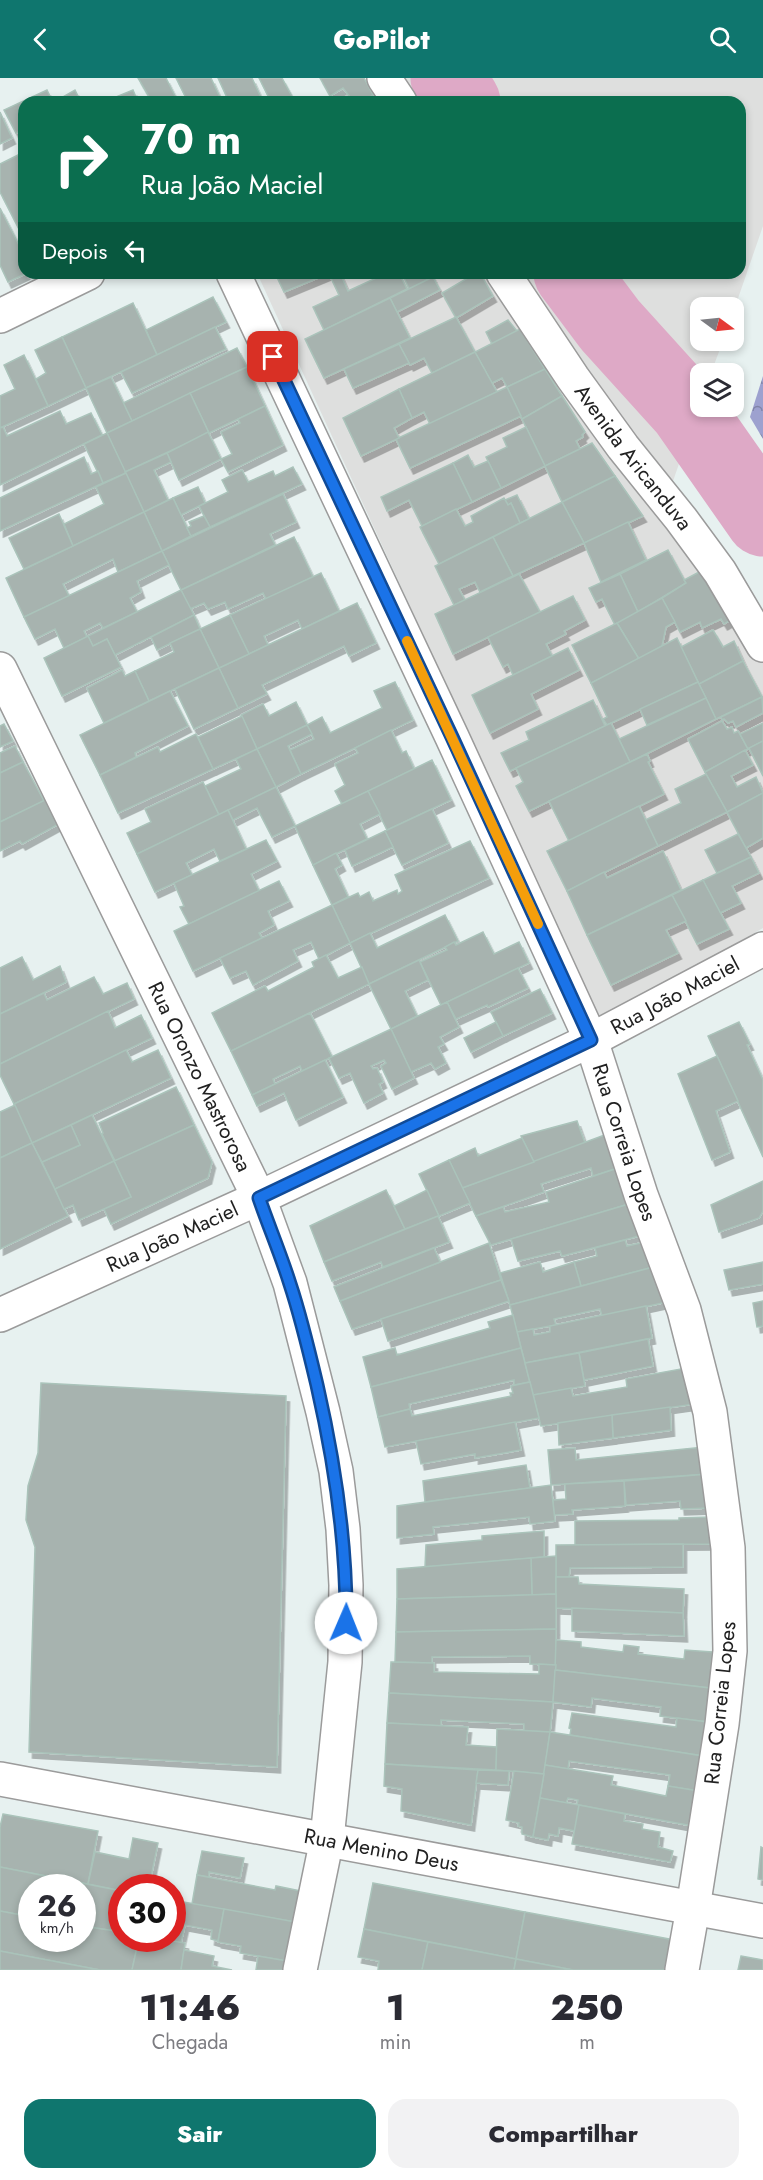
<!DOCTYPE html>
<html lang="pt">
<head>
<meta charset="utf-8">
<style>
	body { margin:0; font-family:Jost,sans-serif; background:#f2f2f3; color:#2b2b33; height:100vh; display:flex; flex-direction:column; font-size:22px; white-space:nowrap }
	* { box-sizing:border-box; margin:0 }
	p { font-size:20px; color:#7c7c81 }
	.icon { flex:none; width:33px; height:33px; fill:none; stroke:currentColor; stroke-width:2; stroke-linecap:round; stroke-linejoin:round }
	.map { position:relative; height:1892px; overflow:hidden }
	.drawer { display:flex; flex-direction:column; background:#fff; flex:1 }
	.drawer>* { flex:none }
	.banner { position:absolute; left:18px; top:18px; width:728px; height:183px; border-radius:18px; box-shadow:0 3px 9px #0003; background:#0b6e4f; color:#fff; overflow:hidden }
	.needle { width:39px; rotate:105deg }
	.controls { position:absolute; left:690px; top:219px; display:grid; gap:12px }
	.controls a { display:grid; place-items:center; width:54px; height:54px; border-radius:12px; background:#fff; box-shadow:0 3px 9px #0003; font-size:30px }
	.speed { position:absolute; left:18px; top:1796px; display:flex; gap:12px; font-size:30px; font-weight:700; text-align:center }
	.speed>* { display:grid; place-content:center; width:78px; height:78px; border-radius:50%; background:#fff; box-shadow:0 3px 9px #0003; line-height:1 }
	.speed small { font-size:15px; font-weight:400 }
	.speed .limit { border:9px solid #d22; background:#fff; color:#111 }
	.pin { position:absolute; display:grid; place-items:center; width:51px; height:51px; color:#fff; margin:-26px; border-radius:12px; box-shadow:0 3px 9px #0006 }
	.me { position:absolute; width:66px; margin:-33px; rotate:1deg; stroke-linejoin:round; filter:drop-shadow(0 0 4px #0008) }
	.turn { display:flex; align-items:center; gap:21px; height:126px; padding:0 24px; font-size:27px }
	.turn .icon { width:78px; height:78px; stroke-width:2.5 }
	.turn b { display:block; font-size:42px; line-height:51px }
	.then { display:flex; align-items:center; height:57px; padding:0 24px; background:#0003; gap:12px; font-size:22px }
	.eta { display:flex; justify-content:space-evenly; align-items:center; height:102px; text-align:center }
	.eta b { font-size:36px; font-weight:800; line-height:42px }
	.primary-button { display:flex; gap:12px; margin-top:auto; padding:12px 24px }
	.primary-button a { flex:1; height:69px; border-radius:18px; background:#0f766e; color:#fff; font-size:24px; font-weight:800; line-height:69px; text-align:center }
	.primary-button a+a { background:#f2f2f3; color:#2b2b33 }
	header { display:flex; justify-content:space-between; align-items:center; height:78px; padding:0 24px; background:#0f766e; color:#fff; font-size:27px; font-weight:800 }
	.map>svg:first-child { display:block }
	.residential { fill:#dedfde }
	.forest { fill:url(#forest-crowns) }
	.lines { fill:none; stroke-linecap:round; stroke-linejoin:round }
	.river { stroke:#dea9c6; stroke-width:75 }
	.building { fill:#a7b3af; stroke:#aac3ba; stroke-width:1.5; filter:url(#shadow) }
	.minor-casing { stroke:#9b9b9b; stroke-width:36 }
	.minor { stroke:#fff; stroke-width:33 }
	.route-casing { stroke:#114b97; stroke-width:15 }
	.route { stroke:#1a73e8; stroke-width:10 }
	.slow { stroke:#f59e0b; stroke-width:10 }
	.labels { text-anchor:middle; stroke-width:6; stroke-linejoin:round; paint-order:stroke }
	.street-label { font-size:21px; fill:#212121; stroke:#fff }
</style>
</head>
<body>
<header><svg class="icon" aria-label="back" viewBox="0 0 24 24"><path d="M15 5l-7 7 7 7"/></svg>GoPilot<svg class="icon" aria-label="search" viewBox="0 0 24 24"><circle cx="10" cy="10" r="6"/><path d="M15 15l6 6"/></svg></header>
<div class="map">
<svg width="763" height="1892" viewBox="0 0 763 1892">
	<defs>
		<pattern id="forest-crowns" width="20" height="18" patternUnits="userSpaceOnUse" patternTransform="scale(1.5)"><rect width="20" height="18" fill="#9da1cf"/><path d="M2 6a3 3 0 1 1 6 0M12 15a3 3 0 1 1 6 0" fill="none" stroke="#8083a8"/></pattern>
		<filter id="shadow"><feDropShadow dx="3.5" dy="6" stdDeviation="0" flood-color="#0004"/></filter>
	</defs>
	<rect width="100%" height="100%" fill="#e7f1f0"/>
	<!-- residential -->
	<path class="residential" d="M373 0H763V148L734 232V230H700V262L723 263 711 295 700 296V325L672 406 763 541V850L601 944 257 195H740V24H386Z"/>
	<!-- forest -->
	<path class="forest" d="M763 298V361L750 339Z"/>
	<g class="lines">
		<!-- river -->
		<g class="river">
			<path d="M448 0 463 24"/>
			<path d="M571 195 610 247 686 331 763 441"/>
		</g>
	</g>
	<!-- building -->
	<g class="building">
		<path d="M138 0H166L178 24H152Z"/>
		<path d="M176 0H211L222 24H188Z"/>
		<path d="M218 0H252L263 24H229Z"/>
		<path d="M259 0H282L295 24H271Z"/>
		<path d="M320 0H364L373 17 360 24H354L343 10 330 18Z"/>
		<path d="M47 12 53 24H24V51L16 55 4 32Z"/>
		<path d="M75 12 81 24H63L61 20Z"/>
		<path d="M133 12 138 24H110L109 22Z"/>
		<path d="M0 34 12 60 0 66Z"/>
		<path d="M24 74V161L0 114V86Z"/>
		<path d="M0 130 24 177V195H27L8 204 0 187Z"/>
		<path d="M275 195H330L284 214Z"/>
		<path d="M340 195 348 213 387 195H399L407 211 324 252 313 229 339 217 329 196Z"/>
		<path d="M402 195H431L433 199 409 211Z"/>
		<path d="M476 195H480L493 218 456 240 442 215Z"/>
		<path d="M433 199 440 212 397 234 390 220Z"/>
		<path d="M213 219 226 244 157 277 146 252Z"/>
		<path d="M390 220 410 260 324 300 305 261Z"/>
		<path d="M133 225 157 277 86 310 62 259Z"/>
		<path d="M456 239 475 274 432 295 424 280 410 287 399 266Z"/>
		<path d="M508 242 517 253 492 266 486 254Z"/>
		<path d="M215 249 226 271 132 315 121 294Z"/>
		<path d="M520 251 545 291 507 309 502 300 492 305 475 274Z"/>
		<path d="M62 259 86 310 48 328 36 301 46 295 35 272Z"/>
		<path d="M399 266 409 285 353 310 344 291Z"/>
		<path d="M237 270 247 289 132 343 123 325Z"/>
		<path d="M475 274 497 314 430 346 424 334 412 340 399 311Z"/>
		<path d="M24 277 48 328 0 350V318L15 311 4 287Z"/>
		<path d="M247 289 265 328 209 355 190 315Z"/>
		<path d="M545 291 562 318 522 341 507 309Z"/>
		<path d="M111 299 132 343 107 355 86 310Z"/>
		<path d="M507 309 521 338 410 390 396 361Z"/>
		<path d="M399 311 412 340 394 350 399 360 361 378 343 340Z"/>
		<path d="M190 315 209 355 125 394 107 355Z"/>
		<path d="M562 318 585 354 582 357 583 359 576 363 580 371 545 388 522 341Z"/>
		<path d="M265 328 283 367 228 394 221 381 232 376 221 354 240 345 238 341Z"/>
		<path d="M60 333 66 346 91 335 102 357 0 407V350L3 349 7 358Z"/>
		<path d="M526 349 545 388 501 410 486 379 507 369 503 360Z"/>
		<path d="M208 354 221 381 179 402 167 375Z"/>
		<path d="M107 355 126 395 103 405 84 366Z"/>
		<path d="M592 365 615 398 562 424 545 388Z"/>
		<path d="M167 375 171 384 154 392 168 422 144 434 125 394Z"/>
		<path d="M468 377 474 389 488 383 501 410 472 424 453 385Z"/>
		<path d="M84 379 91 396 98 393 103 405 0 453V420Z"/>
		<path d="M453 385 472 424 422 448 409 422 387 433 381 419Z"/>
		<path d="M293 389 302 406 210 449 199 428 228 414 222 402 242 392 248 404 273 393 275 398Z"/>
		<path d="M126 395 144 434 73 468 64 446 104 426 96 409Z"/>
		<path d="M615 398 643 438 584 465 562 424Z"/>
		<path d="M198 409 205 425 181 437 173 420Z"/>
		<path d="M283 416 296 444 270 456 275 467 181 512 162 473Z"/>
		<path d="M517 417 529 441 520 445 511 425 508 427 505 422Z"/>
		<path d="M173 420 191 458 162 473 144 434Z"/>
		<path d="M504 420 508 427 511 425 520 445 439 486 420 449 456 431 465 448 473 444 471 438Z"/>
		<path d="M562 424 584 465 513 498 493 459Z"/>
		<path d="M144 434 162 473 118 494 113 481 63 506 69 518 24 539 6 500Z"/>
		<path d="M59 436 73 468 24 491 9 460Z"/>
		<path d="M204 438 210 449 191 458 187 450 191 448 189 444Z"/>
		<path d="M628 444 646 482 601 504 584 465Z"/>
		<path d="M294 459 313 499 266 521 263 515 228 531 225 524 208 531 204 525 190 531 181 512Z"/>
		<path d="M493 459 513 498 480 514 475 504 459 511 465 522 454 527 435 488Z"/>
		<path d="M668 472 686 505 638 534 620 496Z"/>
		<path d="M162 473 169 487 137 503 141 514 130 520 137 534 103 550 100 545 84 553 87 559 64 570 55 551 35 561 24 539Z"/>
		<path d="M701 493 741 536 724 546 721 541 702 550 700 544 680 554 662 520 686 505 684 502Z"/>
		<path d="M321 495 339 533 302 551 298 542 264 558 268 567 249 576 230 537Z"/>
		<path d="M519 496 540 534 453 576 435 536Z"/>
		<path d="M620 496 638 534 615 547 602 521 596 524 589 510Z"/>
		<path d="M181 512 194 537 115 577 107 561 93 568 88 558Z"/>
		<path d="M573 518 585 542 564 553 566 556 546 566 552 578 513 597 508 586 503 589 488 559Z"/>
		<path d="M662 520 675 544 666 549 662 568 639 581 617 545Z"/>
		<path d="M357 525 376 565 349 578 344 568 262 607 267 616 238 630 219 590Z"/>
		<path d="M194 537 200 551 157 572 151 559Z"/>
		<path d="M230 537 249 576 219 590 200 551Z"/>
		<path d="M617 545 639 581 591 605 572 567Z"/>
		<path d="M200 551 219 590 149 623 135 593 174 574 170 565Z"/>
		<path d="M713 552 723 569 734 563 743 583 699 606 681 569Z"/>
		<path d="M88 558 93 568 107 561 121 589 62 618 44 580Z"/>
		<path d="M677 560 698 604 607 647 603 641 607 639 591 605Z"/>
		<path d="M568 570 579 592 531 616 538 631 490 655 472 617Z"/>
		<path d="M743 583 762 619 716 641 699 606Z"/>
		<path d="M219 590 238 630 194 651 175 611Z"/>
		<path d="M122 592 125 598 135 593 149 623 104 645 87 610Z"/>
		<path d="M395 604 413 642 301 696 290 672 314 661 307 647 322 639 330 655 382 630 374 613Z"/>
		<path d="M698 604 706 620 647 647 640 631Z"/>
		<path d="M170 613 188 648 135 675 136 679 100 697 80 657Z"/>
		<path d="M762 619 763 635 736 649 733 643 728 645 724 641 722 642 721 639Z"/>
		<path d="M706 620 716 641 630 684 619 661Z"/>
		<path d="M593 622 605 648 510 693 501 675 529 662 526 654Z"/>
		<path d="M296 624 307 647 257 671 241 637 263 626 269 638Z"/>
		<path d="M242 638 257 671 213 691 198 659Z"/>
		<path d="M722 643 727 651 732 649 734 655 738 653 748 671 705 694 688 661Z"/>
		<path d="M611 645 630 684 529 733 516 708 523 704 516 690Z"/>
		<path d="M763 645V663L748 671 740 656Z"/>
		<path d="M4 646 13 663 0 669V648Z"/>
		<path d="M307 647 312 656 288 668 301 696 276 709 257 671Z"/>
		<path d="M391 652 402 675 406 673 414 691 342 726 335 713 345 707 335 686 358 675 355 670Z"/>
		<path d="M196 656 213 691 118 735 100 697 158 669 160 674Z"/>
		<path d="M763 663V698L749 670Z"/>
		<path d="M15 668 23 684 0 695V675Z"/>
		<path d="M257 671 276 709 219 737 205 708 241 691 236 681Z"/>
		<path d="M745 672 753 687 731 698 737 709 756 699 763 715 727 734 705 694Z"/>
		<path d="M647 676 650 683 648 684 664 716 569 763 549 723Z"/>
		<path d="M432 682 451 722 387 752 368 713Z"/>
		<path d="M23 684 44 723 0 744V695Z"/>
		<path d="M706 696 727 734 658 768 645 742 681 725 675 711Z"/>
		<path d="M203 704 219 737 137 776 127 755 151 744 145 731Z"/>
		<path d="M276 709 295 748 272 759 257 730 233 742 228 732Z"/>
		<path d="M368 713 380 736 360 746 367 761 313 787 295 748Z"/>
		<path d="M763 715V760L746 770 727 734Z"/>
		<path d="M45 722 57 747 22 766 20 763 0 773V744Z"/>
		<path d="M639 728 658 768 567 813 547 773Z"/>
		<path d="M432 731 448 765 402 787 385 753Z"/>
		<path d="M228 732 246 771 220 783 214 771 186 785 192 797 155 814 137 776Z"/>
		<path d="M385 753 393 769 352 788 345 772Z"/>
		<path d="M738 756 751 779 717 795 705 772Z"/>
		<path d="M266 762 277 783 251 796 259 813 189 846 180 829 184 828 174 805Z"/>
		<path d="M470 763 489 800 350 865 332 827 358 815 360 819 369 814 373 823 397 812 398 816 402 813 395 797Z"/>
		<path d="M663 773 681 812 587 857 567 813 604 794 607 800Z"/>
		<path d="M336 775 342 787 335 791 348 819 332 827 313 787Z"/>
		<path d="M751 779 759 795 732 808 741 825 720 835 703 802Z"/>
		<path d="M703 802 729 851 697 866 672 817Z"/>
		<path d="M279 803 289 823 268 833 274 847 259 855 262 860 193 893 174 853Z"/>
		<path d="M672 817 686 843 666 852 678 875 611 907 587 857Z"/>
		<path d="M332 827 350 865 319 881 311 864 293 872 298 883 253 907 246 893 230 900 220 880Z"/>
		<path d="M445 837 458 863 369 906 350 865 370 855 377 870Z"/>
		<path d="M483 854 494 876 519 864 529 885 441 927 420 884 447 872 445 869 454 864 456 867Z"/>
		<path d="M326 877 338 900 362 889 369 906 231 973 212 935 265 908 268 913 314 889 312 884Z"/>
		<path d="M22 879 33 902 60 888 66 904 0 936V890Z"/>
		<path d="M419 882 428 902 405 913 417 938 391 951 369 906Z"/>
		<path d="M518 890 528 910 488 929 487 927 456 941 447 924Z"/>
		<path d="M94 899 103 916 127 905 134 921 0 986V936L44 915 47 922Z"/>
		<path d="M540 911 552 935 503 958 491 934Z"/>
		<path d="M447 924 459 949 440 959 444 966 438 969 446 985 435 991 431 985 411 994 391 951Z"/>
		<path d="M108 933 115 950 141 937 152 960 14 1026 0 997V986Z"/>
		<path d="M310 935 332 979 302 993 300 988 273 1001 275 1006 252 1017 231 973Z"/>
		<path d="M496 944 503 958 471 974 464 960Z"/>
		<path d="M739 944 750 966 747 967 763 1002V1079L708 958Z"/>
		<path d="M391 951 414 1000 392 1011 381 988 386 985 384 982 371 988 373 991 377 990 383 1004 379 1006 383 1015 364 1025 350 995 339 1000 329 980Z"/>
		<path d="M126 972 132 984 158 972 171 1000 32 1065 14 1026Z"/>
		<path d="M717 978 738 1023 716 1033 730 1074 712 1082 678 996Z"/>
		<path d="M325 982 343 1019 296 1042 284 1015 257 1028 252 1017Z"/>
		<path d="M176 1009 194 1047 115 1083 102 1056 103 1055 99 1045Z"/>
		<path d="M15 1027 32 1065 0 1080V1034Z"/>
		<path d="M92 1037 114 1083 55 1111 42 1084 80 1067 71 1047Z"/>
		<path d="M577 1043 585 1065 534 1084 521 1058Z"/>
		<path d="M71 1047 80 1067 42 1084 32 1065Z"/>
		<path d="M194 1047 212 1084 208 1100 111 1146 104 1131 131 1119 114 1083Z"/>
		<path d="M610 1055 624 1088 593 1098 591 1090 541 1106 544 1114 476 1138 462 1110Z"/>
		<path d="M522 1060 534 1084 462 1110 449 1082 475 1070 478 1078Z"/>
		<path d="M32 1065 68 1138 0 1171V1080Z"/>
		<path d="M449 1082 470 1125 439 1138 419 1096Z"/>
		<path d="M114 1083 131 1119 79 1142 73 1127 64 1131 55 1111Z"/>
		<path d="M624 1088 639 1123 491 1167 476 1138 503 1129 505 1134 549 1124 546 1114Z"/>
		<path d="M763 1103V1133L759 1140 719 1154 711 1127Z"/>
		<path d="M386 1112 405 1151 324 1184 310 1148Z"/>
		<path d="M427 1112 439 1138 405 1151 394 1128Z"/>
		<path d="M639 1123 651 1155 562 1178 560 1173 518 1183 511 1161Z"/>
		<path d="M438 1138 449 1164 383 1189 381 1184 332 1203 324 1184Z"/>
		<path d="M625 1162 627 1168 645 1164 661 1187 581 1208 574 1184 597 1178 595 1170Z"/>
		<path d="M489 1165 501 1202 352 1251 340 1223Z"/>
		<path d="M434 1170 440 1184 340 1223 334 1209Z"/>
		<path d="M540 1184 543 1194 574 1184 581 1208 510 1227 500 1195Z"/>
		<path d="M763 1184V1206L729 1212 724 1192Z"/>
		<path d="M661 1187 672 1223 602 1238 600 1231 554 1241 556 1247 517 1254 510 1227Z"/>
		<path d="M501 1202 509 1223 388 1263 381 1241Z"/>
		<path d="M763 1223V1248L757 1249 753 1225Z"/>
		<path d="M646 1228 652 1260 525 1285 517 1254 533 1251 534 1257 550 1254V1248Z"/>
		<path d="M513 1237 521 1270 371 1309 363 1279 395 1270 397 1277 490 1250 488 1244Z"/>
		<path d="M648 1261 653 1288 584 1302 579 1275Z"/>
		<path d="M521 1270 530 1304 514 1307V1302L409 1326 410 1331 378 1339 371 1309Z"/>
		<path d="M579 1275 585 1308 533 1317 525 1285Z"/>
		<path d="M686 1290 695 1326 541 1348 533 1317 571 1310 573 1318 627 1309 626 1301Z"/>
		<path d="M530 1304 539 1340 385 1369 378 1339 410 1331 412 1338 511 1318 510 1315H513L511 1308Z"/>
		<path d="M41 1305 286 1318 277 1689 29 1674 35 1469 26 1442 28 1408 38 1375Z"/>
		<path d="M670 1329 671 1352 613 1360 612 1337Z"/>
		<path d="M612 1337 613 1360 559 1367 558 1345Z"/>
		<path d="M515 1344 521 1372 475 1380V1376L421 1386 416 1363Z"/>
		<path d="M704 1369 708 1396 551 1407 548 1372 575 1370 576 1382Z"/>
		<path d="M526 1387 530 1410 425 1424 423 1403Z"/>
		<path d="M708 1396 710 1430 681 1431 680 1423 626 1427 624 1403Z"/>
		<path d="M624 1403 625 1428 572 1432 573 1436 554 1437 553 1422 566 1421 565 1406Z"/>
		<path d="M551 1407 555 1443 530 1446 529 1439 433 1449 434 1456 397 1460V1428Z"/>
		<path d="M711 1439 712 1466 575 1467V1443L679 1442V1440Z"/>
		<path d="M544 1453V1479L425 1489 426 1467 482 1462V1458Z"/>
		<path d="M683 1466V1489L570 1490 569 1499H556V1467Z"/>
		<path d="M556 1478V1516L532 1517 531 1480Z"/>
		<path d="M531 1480 532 1517 397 1521V1491Z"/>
		<path d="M556 1499H578L579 1506 684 1511 683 1535 556 1530Z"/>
		<path d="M556 1516V1551L396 1554 397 1521Z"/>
		<path d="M572 1530 683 1535 684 1558 572 1553Z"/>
		<path d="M556 1551V1587L530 1586V1578L432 1579V1585L395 1584 396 1554Z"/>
		<path d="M556 1562 581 1564V1569L623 1574 624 1567 639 1569 638 1576 684 1581 685 1572 712 1574 710 1610 555 1592Z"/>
		<path d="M391 1584 434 1585V1594L539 1596V1586L556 1587 553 1624 389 1615Z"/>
		<path d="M555 1592 710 1610 708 1644 660 1638 661 1629 592 1620 591 1629 553 1624Z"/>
		<path d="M389 1615 553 1624 550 1654 524 1653V1646L441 1642V1648L387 1645Z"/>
		<path d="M572 1635 676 1649 677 1640 708 1644 703 1678 570 1657 571 1651 569 1650Z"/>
		<path d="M387 1645 468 1649 466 1667 497 1669 496 1692 385 1686Z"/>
		<path d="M497 1651 550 1654 544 1696 496 1692Z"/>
		<path d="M550 1654 703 1678 699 1713 668 1708 670 1697 569 1683 568 1691 545 1687Z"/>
		<path d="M385 1686 478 1692 471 1747 401 1733 402 1711 384 1708Z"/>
		<path d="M545 1687 613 1698 611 1707 666 1718 668 1708 699 1713 693 1748 579 1727H577L578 1722 568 1720 566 1725 540 1720Z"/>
		<path d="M478 1692 509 1693 508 1707 476 1705Z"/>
		<path d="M514 1693 544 1696 533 1759 522 1756V1749L518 1748 519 1745 506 1742Z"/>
		<path d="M540 1720 579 1727 575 1753 559 1750 558 1758 549 1756 548 1762 533 1759Z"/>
		<path d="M579 1727 625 1736 624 1743 643 1746 642 1751 660 1754 658 1769 673 1773 670 1784 572 1766Z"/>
		<path d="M3 1736 98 1753 88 1806 0 1789V1749Z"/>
		<path d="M133 1760 158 1765 149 1809H122V1813L88 1806 95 1774 129 1781Z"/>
		<path d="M761 1769 763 1770V1802L758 1801Z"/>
		<path d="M202 1773 244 1780 240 1800 209 1794V1799L197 1797Z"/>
		<path d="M0 1789 122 1813V1854L82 1848V1809H32V1839L0 1833Z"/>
		<path d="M197 1797 275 1812 276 1808 306 1814 301 1845 192 1826Z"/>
		<path d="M373 1805 525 1834 516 1881 364 1851Z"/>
		<path d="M172 1822 224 1831 218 1863 211 1861 212 1852 185 1847 181 1865 154 1860H172Z"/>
		<path d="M224 1831 301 1845 293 1884 240 1875 241 1868 218 1864Z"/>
		<path d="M0 1833 32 1839V1860H82V1848L122 1854V1860H139L132 1892H100L0 1873Z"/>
		<path d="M525 1834 669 1861 675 1876 672 1892H573L516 1881Z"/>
		<path d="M364 1851 428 1864 422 1892H378L379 1883 358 1879Z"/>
		<path d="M139 1860H154L185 1865 181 1892H132Z"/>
		<path d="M428 1864 516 1881 514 1892H422Z"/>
		<path d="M184 1872 214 1878 212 1888 232 1892H181Z"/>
		<path d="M0 1873 100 1892H0Z"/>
		<path d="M258 1878 293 1884 291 1892H256Z"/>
		<path d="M741 1878 763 1882V1892H738Z"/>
		<path d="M516 1881 573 1892H514Z"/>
	</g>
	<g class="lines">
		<defs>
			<g id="minor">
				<path d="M384 0 400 24"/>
				<path id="s1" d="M233 195 452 659 591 962 641 1117 684 1232 710 1334 728 1470 730 1573 722 1646 693 1830 682 1892"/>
				<path id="s2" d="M503 195 573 300 623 369 681 441 720 494 763 567"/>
				<path d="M0 238 88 195"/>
				<path id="s3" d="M0 591 259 1120 290 1205 323 1334 336 1393 343 1451 346 1507 345 1584 327 1761 300 1892"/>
				<path id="s4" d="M0 1237 259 1120 591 962 763 871"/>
				<path id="s5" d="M0 1701 763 1843"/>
			</g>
		</defs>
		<!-- minor casing -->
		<use href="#minor" class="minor-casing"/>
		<!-- minor -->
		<use href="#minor" class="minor"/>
	</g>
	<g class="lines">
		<defs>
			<path id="route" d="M273 279 452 659 591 962 259 1120C269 1149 281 1177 290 1206 301 1239 309 1273 317 1307 335 1386 347 1464 346 1545"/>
		</defs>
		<!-- route casing -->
		<use href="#route" class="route-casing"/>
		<!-- route -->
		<use href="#route" class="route"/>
		<!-- slow -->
		<path class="slow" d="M407 563 538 846"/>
	</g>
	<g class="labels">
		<!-- street labels -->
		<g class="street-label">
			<text dy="7" stroke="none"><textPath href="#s2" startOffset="226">Avenida Aricanduva</textPath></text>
			<text dy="7" stroke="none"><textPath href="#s4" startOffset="747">Rua João Maciel</textPath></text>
			<text dy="7" stroke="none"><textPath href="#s3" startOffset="454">Rua Oronzo Mastrorosa</textPath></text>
			<text dy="7" stroke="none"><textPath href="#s1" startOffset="954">Rua Correia Lopes</textPath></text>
			<text dy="7" stroke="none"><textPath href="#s4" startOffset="189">Rua João Maciel</textPath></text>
			<text transform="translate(720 1625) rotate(-84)" y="7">Rua Correia Lopes</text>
			<text dy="7" stroke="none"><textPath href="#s5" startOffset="388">Rua Menino Deus</textPath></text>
		</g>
	</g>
</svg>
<div class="controls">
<a><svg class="needle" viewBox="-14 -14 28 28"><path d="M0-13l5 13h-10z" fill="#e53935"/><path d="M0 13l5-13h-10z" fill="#7c7c81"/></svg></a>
<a><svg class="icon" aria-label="layers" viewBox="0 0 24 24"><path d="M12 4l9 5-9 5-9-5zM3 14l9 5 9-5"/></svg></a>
</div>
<div class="speed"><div>26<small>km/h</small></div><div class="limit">30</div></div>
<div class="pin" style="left:273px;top:279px;background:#d93025"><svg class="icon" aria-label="arrive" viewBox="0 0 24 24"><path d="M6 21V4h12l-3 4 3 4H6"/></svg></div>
<svg class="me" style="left:346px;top:1545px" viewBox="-20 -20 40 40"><circle r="19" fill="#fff"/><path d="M0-13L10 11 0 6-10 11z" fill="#1a73e8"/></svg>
<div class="banner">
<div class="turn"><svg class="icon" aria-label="right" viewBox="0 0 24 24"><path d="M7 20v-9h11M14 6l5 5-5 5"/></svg><div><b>70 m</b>Rua João Maciel</div></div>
<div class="then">Depois<svg class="icon" aria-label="left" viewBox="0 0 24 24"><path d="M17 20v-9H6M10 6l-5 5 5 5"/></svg></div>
</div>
</div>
<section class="drawer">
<div class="eta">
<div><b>11:46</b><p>Chegada</p></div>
<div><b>1</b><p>min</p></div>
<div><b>250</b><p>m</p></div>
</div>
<div class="primary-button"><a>Sair</a><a>Compartilhar</a></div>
</section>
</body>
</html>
